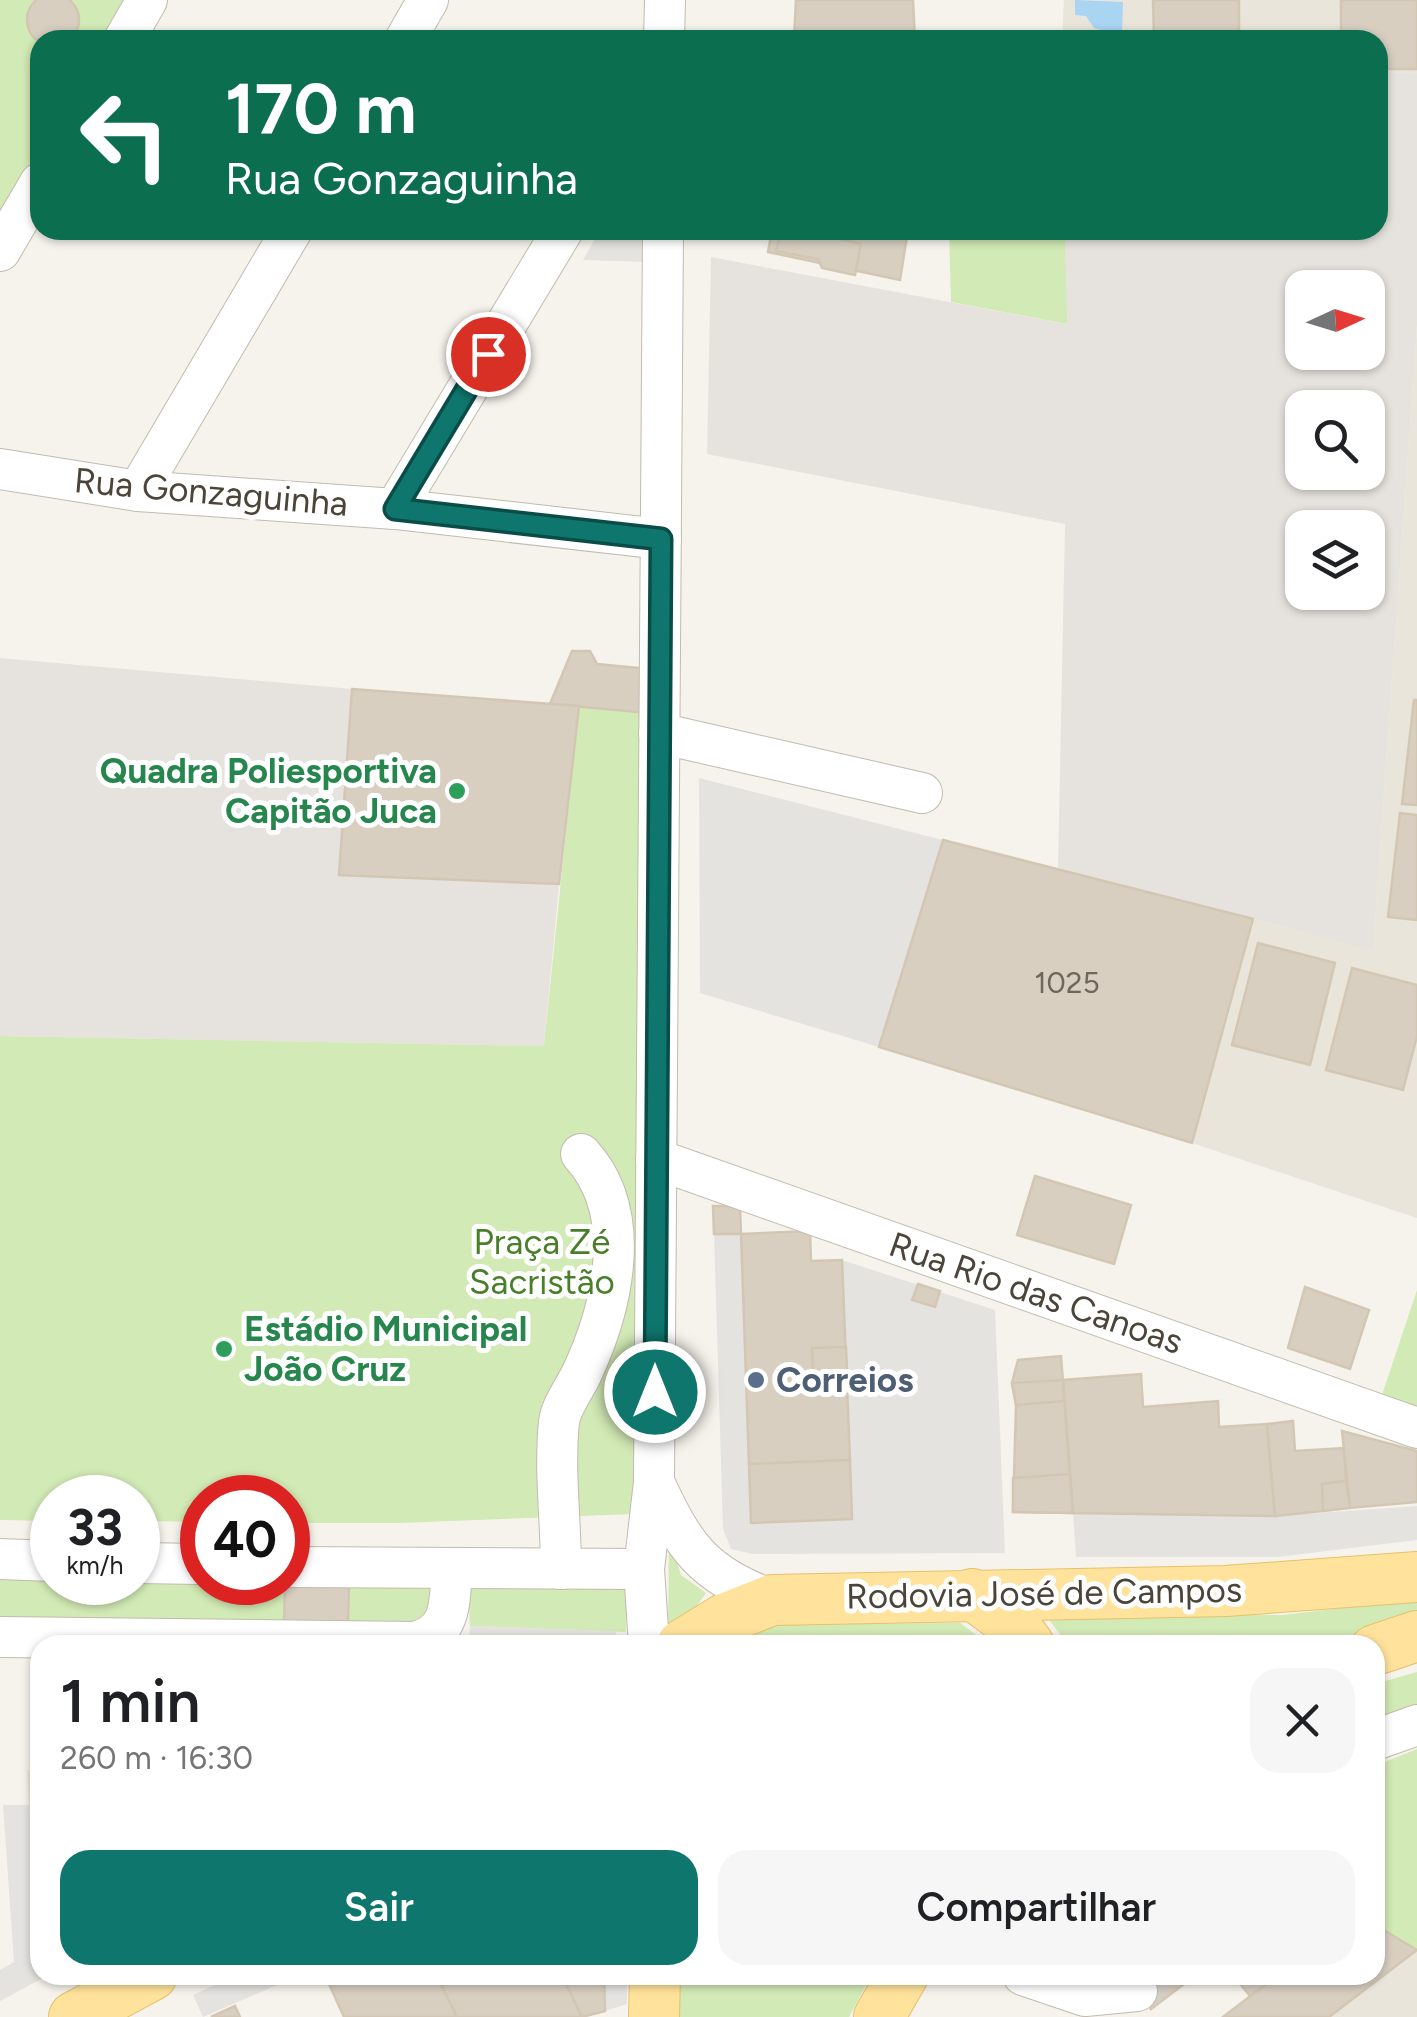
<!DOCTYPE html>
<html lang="pt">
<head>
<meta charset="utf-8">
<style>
	body { margin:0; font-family:Figtree,sans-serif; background:#f6f6f6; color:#202124; height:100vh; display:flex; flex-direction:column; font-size:38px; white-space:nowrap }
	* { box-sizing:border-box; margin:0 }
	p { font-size:32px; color:#757577 }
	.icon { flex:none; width:55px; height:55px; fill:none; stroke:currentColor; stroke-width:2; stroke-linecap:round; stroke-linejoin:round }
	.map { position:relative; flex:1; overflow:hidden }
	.details { position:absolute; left:30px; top:1635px; width:1355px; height:350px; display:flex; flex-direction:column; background:#fff; border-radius:30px; box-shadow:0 2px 8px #0004 }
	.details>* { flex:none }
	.top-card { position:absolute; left:30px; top:30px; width:1358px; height:210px; border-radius:30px; box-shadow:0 2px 8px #0004; background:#0b6e4f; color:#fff; overflow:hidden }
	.needle { width:65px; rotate:86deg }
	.buttons { position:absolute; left:1285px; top:270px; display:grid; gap:20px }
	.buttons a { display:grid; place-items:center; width:100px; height:100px; border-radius:20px; background:#fff; box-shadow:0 2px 8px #0004; font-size:50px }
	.speed { position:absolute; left:30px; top:1475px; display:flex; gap:20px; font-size:50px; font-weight:700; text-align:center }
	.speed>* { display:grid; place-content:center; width:130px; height:130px; border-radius:50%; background:#fff; box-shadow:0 2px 8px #0004; line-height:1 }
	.speed small { font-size:25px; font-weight:400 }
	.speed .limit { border:15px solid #d22; background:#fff; color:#111 }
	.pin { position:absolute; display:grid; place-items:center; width:85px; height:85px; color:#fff; margin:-42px; border:5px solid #fff; border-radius:50%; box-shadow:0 2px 10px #0007 }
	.me { position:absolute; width:110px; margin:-55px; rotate:0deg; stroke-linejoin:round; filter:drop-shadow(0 0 8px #0008) }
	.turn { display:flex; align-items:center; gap:35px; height:210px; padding:0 30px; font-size:45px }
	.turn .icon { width:130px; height:130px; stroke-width:2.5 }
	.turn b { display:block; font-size:70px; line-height:85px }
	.round { display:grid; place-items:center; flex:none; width:105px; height:105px; border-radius:30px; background:#f6f6f6 }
	.overview { display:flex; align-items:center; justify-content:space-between; height:170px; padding:0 30px }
	h1 { font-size:60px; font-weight:600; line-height:75px }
	.cta { display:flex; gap:20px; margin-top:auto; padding:20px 30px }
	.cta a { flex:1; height:115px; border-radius:30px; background:#0f766e; color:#fff; font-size:40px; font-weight:600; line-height:115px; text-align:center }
	.cta a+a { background:#f6f6f6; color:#202124 }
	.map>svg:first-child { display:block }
	.residential { fill:#eae5da }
	.industrial { fill:#e6e2dd; fill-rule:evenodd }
	.education { fill:#efe8d6 }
	.green { fill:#d2eab5 }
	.parking { fill:#e5e3e0 }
	.water { fill:#a9d4f2 }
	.building { fill:#d8cfc1; stroke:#d3c7b4; stroke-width:2.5 }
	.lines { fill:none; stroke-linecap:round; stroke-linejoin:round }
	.minor-tunnel { stroke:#d4d0c8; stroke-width:40; stroke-dasharray:40 20; stroke-linecap:butt }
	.minor-casing { stroke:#c2bbae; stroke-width:42 }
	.major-casing { stroke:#e6c16a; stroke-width:52 }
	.minor { stroke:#fff; stroke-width:40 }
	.major { stroke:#ffe39c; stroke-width:50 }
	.route-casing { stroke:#0a4d48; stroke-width:25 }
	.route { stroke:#0f766e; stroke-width:18 }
	.leisure-dot { fill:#2e9e5b; stroke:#fff; stroke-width:4 }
	.service-dot { fill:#5c6f8a; stroke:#fff; stroke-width:4 }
	.labels { text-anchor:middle; stroke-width:10; stroke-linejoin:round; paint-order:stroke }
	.number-label { font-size:30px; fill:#6e675b }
	.street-label { font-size:35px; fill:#4b4439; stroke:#fff }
	.leisure-label { font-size:35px; font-weight:bold; fill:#27864d; stroke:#fff; text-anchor:end }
	.park-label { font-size:35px; fill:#4a7f2a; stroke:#fff }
	.service-label { font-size:35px; font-weight:bold; fill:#4e5e75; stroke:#fff; text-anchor:start }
</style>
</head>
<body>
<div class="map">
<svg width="1417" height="2017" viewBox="0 0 1417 2017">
	<rect width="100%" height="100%" fill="#f6f3ec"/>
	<!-- residential -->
	<g class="residential">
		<path d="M1064 0H1417V74L1378 71V40H1062Z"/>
		<path d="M1417 325V1218L1192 1143 1253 919 1373 949Z"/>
		<path d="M1417 1950V2017H1329Z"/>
	</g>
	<!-- industrial -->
	<g class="industrial">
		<path d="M1378 71 1417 74V325L1373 950 1058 868 1065 524 707 454 711 257 1066 324 1065 230H1378ZM1302 288H1368V352H1302ZM1302 408H1368V472H1302ZM1302 528H1368V592H1302Z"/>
		<path d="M0 658 352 689 339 875 559 884 544 1046 0 1036Z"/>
	</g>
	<!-- education -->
	<path class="education" d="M27 1770H40V1942L29 1805Z"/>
	<!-- green -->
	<g class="green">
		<path d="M0 0H134L111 40H40V162L0 232Z"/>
		<path d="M949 230H1065L1067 324 951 302Z"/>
		<path d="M579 706 647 713 634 1514 398 1523H288V1498H202V1522L138 1521V1498H52V1521L0 1520V1036L544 1046Z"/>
		<path d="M1417 1290V1417L1379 1404Z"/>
		<path d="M669 1537 681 1575 706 1593 668 1645Z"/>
		<path d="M0 1559 52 1561V1582H288L452 1571 444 1627 0 1637Z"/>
		<path d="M468 1585 626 1588V1632L470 1626Z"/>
		<path d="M1417 1599V1638L1375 1645H1068L1044 1613 1283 1615Z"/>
		<path d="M960 1623 990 1645H730L778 1624Z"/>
		<path d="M1417 1672V1725L1375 1740V1684Z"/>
		<path d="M1417 1749V1949L1375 1925V1766Z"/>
		<path d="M675 1975 871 1976 849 2017H674Z"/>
	</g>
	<!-- parking -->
	<g class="parking">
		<path d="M600 230H659L646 262 583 260Z"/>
		<path d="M699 778 943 840 879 1047 700 993Z"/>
		<path d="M714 1234H741L752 1523 852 1519 842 1260 995 1310 1005 1553 753 1554 731 1549 723 1529Z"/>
		<path d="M1417 1506V1540L1278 1557H1076L1073 1513 1275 1516Z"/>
		<path d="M470 1626 616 1631V1645H469Z"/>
		<path d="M3 1805H29L43 1978 0 2001V1970L14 1962Z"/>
		<path d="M236 1975H300L203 2017 193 1995Z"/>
		<path d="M604 1975H627V2004L605 2011Z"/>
	</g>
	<!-- water -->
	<path class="water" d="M1075 0 1123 2 1122 36 1094 28 1086 16 1075 15Z"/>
	<!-- building -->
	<g class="building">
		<circle cx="53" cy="20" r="26"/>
		<path d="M796 0H913L915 40 794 38Z"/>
		<path d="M1153 0H1239V40H1154Z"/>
		<path d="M1341 0H1417V69H1378V40H1341Z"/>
		<path d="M772 230H908L900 280 768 252Z"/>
		<path d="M782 230H803L861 244 855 275 822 268 818 259 776 251Z"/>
		<path d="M572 651H590L597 664 648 669 647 713 550 704Z"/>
		<path d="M352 689 579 706 559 884 339 875Z"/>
		<path d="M1414 700H1417V805L1402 804Z"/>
		<path d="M1400 813 1417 815V920L1388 917Z"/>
		<path d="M943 840 1253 919 1192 1143 879 1047Z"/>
		<path d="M1258 943 1335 963 1310 1065 1232 1045Z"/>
		<path d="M1352 968 1417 985V1036L1403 1090 1326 1070Z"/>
		<path d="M1035 1176 1131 1205 1114 1264 1017 1235Z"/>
		<path d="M713 1206H740L741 1234H714Z"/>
		<path d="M810 1231 811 1261 842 1260 850 1460 749 1464 741 1234Z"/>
		<path d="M918 1284 940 1291 935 1307 912 1300Z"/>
		<path d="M1305 1287 1369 1310 1350 1369 1288 1348Z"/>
		<path d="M846 1347 847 1370 813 1371 812 1348Z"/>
		<path d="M1061 1356 1073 1513 1013 1512 1016 1405 1012 1383 1018 1360Z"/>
		<path d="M1141 1374 1143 1407 1218 1401 1219 1427 1267 1424 1275 1516 1073 1513 1063 1380Z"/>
		<path d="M1063 1380 1064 1401 1016 1405 1012 1383Z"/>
		<path d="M1293 1421 1295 1451 1344 1448 1346 1481 1322 1484 1323 1511 1275 1516 1267 1424Z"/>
		<path d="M1342 1431 1417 1451V1502L1350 1508Z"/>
		<path d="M850 1460 852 1519 751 1523 749 1464Z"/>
		<path d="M1070 1474 1073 1513 1013 1512V1478Z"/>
		<path d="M1346 1481 1350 1508 1323 1511 1322 1484Z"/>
		<path d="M285 1583H349L348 1623H284Z"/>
		<path d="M40 1709V1762L36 1710Z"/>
		<path d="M1375 1925 1417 1950 1329 2017H1223L1278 1975H1375Z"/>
		<path d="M325 1975H437L457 2017H344Z"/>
		<path d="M437 1975H562L582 2017H457Z"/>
		<path d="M562 1975H604L605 2011 582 2017Z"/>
		<path d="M1125 1975H1196L1151 2009Z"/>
		<path d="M1233 1975H1278L1250 1996Z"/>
		<path d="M235 2006 240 2017H211Z"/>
	</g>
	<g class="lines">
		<!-- minor-tunnel -->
		<path class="minor-tunnel" d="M1137 1991 1157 1975"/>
		<defs>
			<g id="minor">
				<path d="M124 40 147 0"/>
				<path d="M405 40 428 0"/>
				<path d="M664 40 665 0"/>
				<path d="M0 251 40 183"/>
				<path d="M0 469 138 491 395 509 661 539"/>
				<path d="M138 491 292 230"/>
				<path d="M395 509 563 230"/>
				<path d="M659 733 922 793"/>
				<path d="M656 1159 1417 1428"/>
				<path d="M654 1482C685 1549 702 1573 772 1600"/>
				<path d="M0 1559 52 1561"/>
				<path d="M138 1563 202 1564"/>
				<path d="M288 1567 644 1569"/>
				<path d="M561 1569C561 1521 554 1470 559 1422 561 1406 575 1388 582 1373 613 1306 635 1213 581 1154"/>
				<path d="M0 1637 414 1642C452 1633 449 1605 452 1571"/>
				<path d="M649 1645 644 1569 654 1482 663 230"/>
				<path d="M1375 1740 1417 1725"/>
				<path d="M1023 1975 1085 1996 1137 1991"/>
			</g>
			<g id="major">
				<path d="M972 1594 1015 1626 1029 1645"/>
				<path d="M682 1645 724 1619 772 1600 1226 1591 1417 1577"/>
				<path d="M1375 1650 1417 1636"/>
				<path d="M74 2017 152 1975"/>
				<path d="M654 2017 655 1975"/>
				<path d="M879 2017 903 1975"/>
			</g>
		</defs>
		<!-- minor casing -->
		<use href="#minor" class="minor-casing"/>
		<!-- major casing -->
		<use href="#major" class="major-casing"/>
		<!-- minor -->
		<use href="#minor" class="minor"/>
		<!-- major -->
		<use href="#major" class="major"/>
	</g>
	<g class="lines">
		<defs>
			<path id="route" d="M488 354 395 509 661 539 655 1392"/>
		</defs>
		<!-- route casing -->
		<use href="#route" class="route-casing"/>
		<!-- route -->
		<use href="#route" class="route"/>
	</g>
	<!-- markers -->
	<g class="leisure-dot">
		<circle cx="457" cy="791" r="10"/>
		<circle cx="224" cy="1349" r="10"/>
	</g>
	<circle class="service-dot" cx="756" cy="1380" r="10"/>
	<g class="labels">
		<!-- number labels -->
		<g class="number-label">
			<text x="1067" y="993">1025</text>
		</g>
		<!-- street labels -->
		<g class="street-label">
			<text transform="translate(211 492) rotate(5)" y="12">Rua Gonzaguinha</text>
			<text transform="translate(1036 1293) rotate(19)" y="12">Rua Rio das Canoas</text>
			<text transform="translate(1044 1593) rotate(-1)" y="12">Rodovia José de Campos</text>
		</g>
		<!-- leisure labels -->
		<g class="leisure-label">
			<text x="437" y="783">Quadra Poliesportiva<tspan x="437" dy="40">Capitão Juca</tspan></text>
			<text x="244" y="1341" text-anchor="start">Estádio Municipal<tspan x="244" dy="40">João Cruz</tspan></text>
		</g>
		<!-- park labels -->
		<g class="park-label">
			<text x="542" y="1254">Praça Zé<tspan x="542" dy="40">Sacristão</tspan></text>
		</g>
		<!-- service labels -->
		<g class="service-label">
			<text x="776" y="1392">Correios</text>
		</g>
	</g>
</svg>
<div class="buttons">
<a><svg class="needle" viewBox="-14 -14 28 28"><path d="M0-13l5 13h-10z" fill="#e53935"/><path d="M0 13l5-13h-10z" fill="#757577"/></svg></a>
<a><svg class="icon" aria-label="search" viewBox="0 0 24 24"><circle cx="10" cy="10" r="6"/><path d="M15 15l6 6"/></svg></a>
<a><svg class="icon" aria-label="layers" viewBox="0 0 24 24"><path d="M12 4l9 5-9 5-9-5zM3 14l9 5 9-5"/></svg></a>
</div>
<div class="speed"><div>33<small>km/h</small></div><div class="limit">40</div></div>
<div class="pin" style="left:488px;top:354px;background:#d93025"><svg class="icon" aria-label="arrive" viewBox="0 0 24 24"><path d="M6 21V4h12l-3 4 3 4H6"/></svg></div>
<svg class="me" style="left:655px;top:1392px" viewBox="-20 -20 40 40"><circle r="17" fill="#0f766e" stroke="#fff" stroke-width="3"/><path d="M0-11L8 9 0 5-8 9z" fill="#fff"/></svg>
<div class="top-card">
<div class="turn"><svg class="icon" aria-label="left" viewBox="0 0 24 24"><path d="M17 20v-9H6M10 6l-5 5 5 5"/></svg><div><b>170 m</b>Rua Gonzaguinha</div></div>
</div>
<section class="details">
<div class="overview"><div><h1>1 min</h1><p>260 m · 16:30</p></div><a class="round"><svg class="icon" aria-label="close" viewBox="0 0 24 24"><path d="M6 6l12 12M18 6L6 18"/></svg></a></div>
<div class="cta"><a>Sair</a><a>Compartilhar</a></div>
</section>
</div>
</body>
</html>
